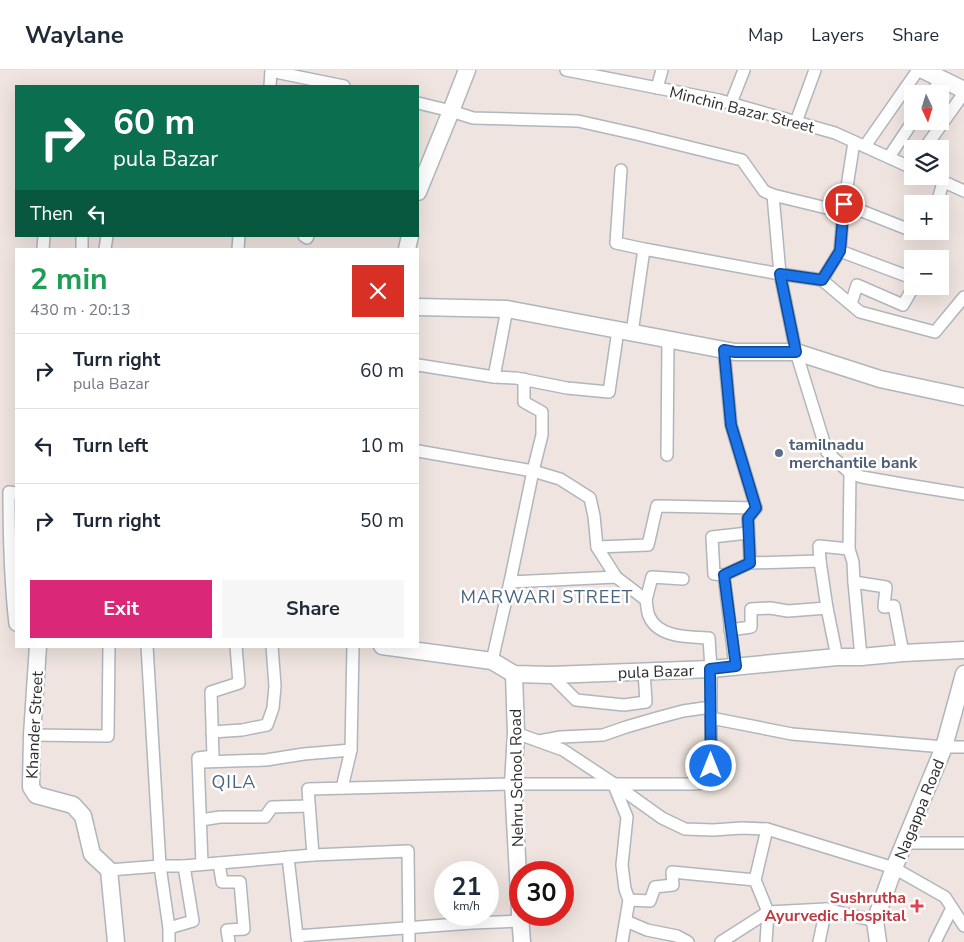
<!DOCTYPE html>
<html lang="en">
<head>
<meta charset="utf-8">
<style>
	body { margin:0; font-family:"Nunito Sans",sans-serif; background:#f6f6f7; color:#1f2937; height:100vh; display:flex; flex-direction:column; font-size:19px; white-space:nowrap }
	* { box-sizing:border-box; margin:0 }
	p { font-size:16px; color:#747a83 }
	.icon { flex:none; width:28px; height:28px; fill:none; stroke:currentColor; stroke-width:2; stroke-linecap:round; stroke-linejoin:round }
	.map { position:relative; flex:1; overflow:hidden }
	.details { position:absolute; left:15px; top:178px; width:404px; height:400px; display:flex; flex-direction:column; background:#fff; border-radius:0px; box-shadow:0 5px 20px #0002 }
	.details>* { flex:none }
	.guide { position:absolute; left:15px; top:15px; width:404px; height:152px; border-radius:0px; box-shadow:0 5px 20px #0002; background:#0b6e4f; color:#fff; overflow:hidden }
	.needle { width:32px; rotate:176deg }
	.fabs { position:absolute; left:904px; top:15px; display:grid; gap:10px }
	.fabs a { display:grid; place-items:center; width:45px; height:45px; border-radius:0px; background:#fff; box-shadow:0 5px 20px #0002; font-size:25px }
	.speed { position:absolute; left:434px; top:791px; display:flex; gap:10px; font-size:25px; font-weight:700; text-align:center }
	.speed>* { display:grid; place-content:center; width:65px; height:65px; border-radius:50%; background:#fff; box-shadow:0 5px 20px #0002; line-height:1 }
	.speed small { font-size:12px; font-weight:400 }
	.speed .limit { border:8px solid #d22; background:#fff; color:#111 }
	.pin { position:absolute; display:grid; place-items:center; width:42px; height:42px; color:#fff; margin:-21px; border:2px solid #fff; border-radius:50%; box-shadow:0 1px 5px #0007 }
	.me { position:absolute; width:55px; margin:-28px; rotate:0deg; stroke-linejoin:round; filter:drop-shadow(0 0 4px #0008) }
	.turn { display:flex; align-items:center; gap:18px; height:105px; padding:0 15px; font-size:22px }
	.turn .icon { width:65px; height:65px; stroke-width:2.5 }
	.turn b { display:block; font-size:35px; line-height:42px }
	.then { display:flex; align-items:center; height:48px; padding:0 15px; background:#0003; gap:10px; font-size:19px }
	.round { display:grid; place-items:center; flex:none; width:52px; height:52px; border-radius:0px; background:#f6f6f7 }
	.head { display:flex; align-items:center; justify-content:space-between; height:85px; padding:0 15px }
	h1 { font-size:30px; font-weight:700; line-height:38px; color:#1e9e55 }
	.primary-button { display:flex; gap:10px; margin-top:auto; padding:10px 15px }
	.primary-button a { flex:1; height:58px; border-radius:0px; background:#db2777; color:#fff; font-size:20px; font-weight:700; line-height:58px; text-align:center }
	.primary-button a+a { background:#f6f6f7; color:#1f2937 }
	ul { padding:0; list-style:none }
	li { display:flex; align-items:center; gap:15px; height:75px; padding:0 15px; border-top:1px solid #e0e1e3 }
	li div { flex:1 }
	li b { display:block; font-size:19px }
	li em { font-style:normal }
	header { display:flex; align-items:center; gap:30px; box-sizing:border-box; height:70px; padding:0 25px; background:#fff; border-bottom:1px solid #e0e1e3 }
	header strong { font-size:24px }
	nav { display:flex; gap:28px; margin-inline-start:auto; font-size:18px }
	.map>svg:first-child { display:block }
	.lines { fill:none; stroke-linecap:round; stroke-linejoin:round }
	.street-casing { stroke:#afb6bd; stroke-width:14 }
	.secondary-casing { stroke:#afb6bd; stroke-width:19 }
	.street { stroke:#fff; stroke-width:11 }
	.secondary { stroke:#fff; stroke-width:16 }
	.route-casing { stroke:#114b97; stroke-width:12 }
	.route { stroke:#1a73e8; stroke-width:9 }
	.service-dot { fill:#5c6f8a; stroke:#fff; stroke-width:2 }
	.health-dot { fill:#e0444e; stroke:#fff; stroke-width:2 }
	.labels { text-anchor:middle; stroke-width:5; stroke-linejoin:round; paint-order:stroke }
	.street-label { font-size:16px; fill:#2d2d2d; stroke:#fff }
	.service-label { font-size:16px; font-weight:bold; fill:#4e5e75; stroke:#fff; text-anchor:start }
	.health-label { font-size:16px; font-weight:bold; fill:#be3a42; stroke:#fff; text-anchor:end }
	.neighbourhood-label { font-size:18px; letter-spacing:1px; fill:#4a6481; stroke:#fff }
</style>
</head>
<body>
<header>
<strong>Waylane</strong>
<nav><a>Map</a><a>Layers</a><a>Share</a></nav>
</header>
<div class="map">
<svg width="964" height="872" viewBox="0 0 964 872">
	<rect width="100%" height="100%" fill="#efe4df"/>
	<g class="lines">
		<defs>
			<g id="street">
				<path d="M272 0 280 3 344 16"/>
				<path d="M566 0 719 30 835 63 912 98"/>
				<path d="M270 16 271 0"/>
				<path d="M657 18 662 0"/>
				<path d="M931 24 941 9"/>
				<path d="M418 33 451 41 473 48 578 51 636 64 742 90 764 121 773 125 843 142"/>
				<path d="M731 33 744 0"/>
				<path d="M796 52 815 0"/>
				<path d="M854 72 843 142 840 181 822 210 860 242 935 262 964 227"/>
				<path d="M865 76 918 0"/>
				<path d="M924 79 964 23"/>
				<path d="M889 87 913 51"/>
				<path d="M621 100 616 173 644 179"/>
				<path d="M931 106 964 121"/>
				<path d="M773 125 780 204 796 282 827 382 850 403 862 407 908 415 964 424"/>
				<path d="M844 134 915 162 917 161"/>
				<path d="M937 134 943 112"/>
				<path d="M304 166 307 168 308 166"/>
				<path d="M43 179 44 166"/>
				<path d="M82 179V166"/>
				<path d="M105 179 107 166"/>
				<path d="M238 179 239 166"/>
				<path d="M840 181 912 208"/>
				<path d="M851 234 857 215 903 235 914 216"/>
				<path d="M632 263 644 179 780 204 822 210"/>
				<path d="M418 295 494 307 516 308 567 318 609 322 618 260"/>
				<path d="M494 307 507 239"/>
				<path d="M418 381 533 401 510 512"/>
				<path d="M667 385 668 270"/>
				<path d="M16 423 9 422C9 466 10 510 15 554L16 555"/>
				<path d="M597 477 648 475 657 436 756 438 731 355 724 280"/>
				<path d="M849 479 850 403"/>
				<path d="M820 491 819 476 849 479 853 492 854 512 886 517 884 537 894 536 903 583"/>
				<path d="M750 493 820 491 827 538 837 587"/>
				<path d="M724 505 714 504 712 467 748 463"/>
				<path d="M854 512 861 587"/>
				<path d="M646 530 652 507 683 509"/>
				<path d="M730 560 751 557V539L770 538 788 541 827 538"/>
				<path d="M147 576 160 796 169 858V872"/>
				<path d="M492 591 510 512 616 507"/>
				<path d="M735 596 724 505 750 493 748 448 756 438"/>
				<path d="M551 605 576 630 624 635 646 632 644 601"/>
				<path d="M711 648 792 664 944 677H964"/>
				<path d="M212 662 242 660 267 655 273 638 275 616 272 576"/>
				<path d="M516 663 563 680 613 713 662 748 685 759 713 760 742 758 767 759"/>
				<path d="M32 665 108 666 109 576"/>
				<path d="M539 671 561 667 603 665 626 657 657 648 683 641 711 637"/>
				<path d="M203 692 266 690 304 684 351 680"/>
				<path d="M613 713 627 747 622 795 625 819 629 830 622 872"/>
				<path d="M342 718 351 680 353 576"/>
				<path d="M201 750 220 747H265L272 737 309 736"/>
				<path d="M905 773H964"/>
				<path d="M313 785 308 719 513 714H694L711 712V599L709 568C689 567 658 568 649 546 647 542 647 535 646 530L616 507 597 477 594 446 590 428 560 409 533 401 542 365V342L524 332V309"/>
				<path d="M288 787 297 866"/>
				<path d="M219 793 222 812H240L244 859 227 860 229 872"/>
				<path d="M202 794 198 688 213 686 211 622 239 613 236 576"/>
				<path d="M109 800 160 796H184L313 785 408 781 409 872"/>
				<path d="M629 830 650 831 655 817 673 815 672 802 755 810"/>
				<path d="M626 851 647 860 677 866 688 872"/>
				<path d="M169 858 193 851 184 796"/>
				<path d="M298 872 297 866 472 853 521 851"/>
				<path d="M721 872 768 842 826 839 875 851"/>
				<path d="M766 872 768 842 755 810 767 759 894 798 945 827 964 856"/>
				<path d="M819 872 826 839"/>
				<path d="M935 872 952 838"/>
			</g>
			<g id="secondary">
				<path d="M923 0 964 20"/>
				<path d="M418 122 451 41 467 0"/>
				<path d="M407 179 410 166"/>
				<path d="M418 237 507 239 735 282H796L880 309 964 327"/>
				<path d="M38 576 32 665 31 717 36 725 73 735 83 746 92 784 109 800 116 872"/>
				<path d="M382 576 492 591 514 604 551 605 711 599 837 587H861L903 583 964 580"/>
				<path d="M514 604 516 663 513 714 520 842"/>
				<path d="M520 845 522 872"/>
				<path d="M878 872 875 851 894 798 944 677 964 604"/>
			</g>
		</defs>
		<!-- street casing -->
		<use href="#street" class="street-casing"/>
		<!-- secondary casing -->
		<use href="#secondary" class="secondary-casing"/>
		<!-- street -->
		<use href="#street" class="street"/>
		<!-- secondary -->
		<use href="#secondary" class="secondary"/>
	</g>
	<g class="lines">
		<defs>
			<path id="route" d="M711 696 710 599 736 596 724 505 750 493 748 448 756 438 731 355 724 280 735 282H796L780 204 822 210 840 181 844 134"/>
		</defs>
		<!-- route casing -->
		<use href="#route" class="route-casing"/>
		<!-- route -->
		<use href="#route" class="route"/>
	</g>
	<!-- markers -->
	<circle class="service-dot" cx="779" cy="383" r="5"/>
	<path class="health-dot" d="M914.5 828.5h5v5h5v5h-5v5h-5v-5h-5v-5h5z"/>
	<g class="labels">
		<!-- street labels -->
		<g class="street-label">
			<text transform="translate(742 39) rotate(14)" y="6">Minchin Bazar Street</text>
			<text transform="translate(656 601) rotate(-2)" y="6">pula Bazar</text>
			<text transform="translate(34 655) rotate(-87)" y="6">Khander Street</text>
			<text transform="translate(516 708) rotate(-91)" y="6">Nehru School Road</text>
			<text transform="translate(919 739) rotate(-68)" y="6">Nagappa Road</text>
		</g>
		<!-- service labels -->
		<g class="service-label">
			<text x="789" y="380">tamilnadu<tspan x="789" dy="18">merchantile bank</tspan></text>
		</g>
		<!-- health labels -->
		<g class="health-label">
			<text x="906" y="833">Sushrutha<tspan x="906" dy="18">Ayurvedic Hospital</tspan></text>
		</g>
		<!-- neighbourhood labels -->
		<g class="neighbourhood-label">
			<text x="547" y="533">MARWARI STREET</text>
			<text x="234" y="718">QILA</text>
		</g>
	</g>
</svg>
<div class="fabs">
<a><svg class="needle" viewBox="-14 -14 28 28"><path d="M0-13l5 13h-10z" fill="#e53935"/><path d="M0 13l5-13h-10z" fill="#747a83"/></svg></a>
<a><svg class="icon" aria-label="layers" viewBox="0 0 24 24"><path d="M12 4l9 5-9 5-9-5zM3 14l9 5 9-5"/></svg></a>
<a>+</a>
<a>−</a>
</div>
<div class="speed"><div>21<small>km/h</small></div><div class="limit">30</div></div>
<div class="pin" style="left:844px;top:134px;background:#d93025"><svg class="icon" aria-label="arrive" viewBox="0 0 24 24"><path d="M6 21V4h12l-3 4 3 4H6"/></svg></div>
<svg class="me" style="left:711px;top:696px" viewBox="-20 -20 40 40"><circle r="17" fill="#1a73e8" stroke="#fff" stroke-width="3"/><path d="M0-11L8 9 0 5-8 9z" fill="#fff"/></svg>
<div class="guide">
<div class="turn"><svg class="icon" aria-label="right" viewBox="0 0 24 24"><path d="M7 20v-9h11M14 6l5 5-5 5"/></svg><div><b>60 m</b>pula Bazar</div></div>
<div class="then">Then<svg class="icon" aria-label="left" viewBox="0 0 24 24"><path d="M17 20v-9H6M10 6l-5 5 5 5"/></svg></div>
</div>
<section class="details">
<div class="head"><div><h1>2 min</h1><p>430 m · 20:13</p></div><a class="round" style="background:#d93025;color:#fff"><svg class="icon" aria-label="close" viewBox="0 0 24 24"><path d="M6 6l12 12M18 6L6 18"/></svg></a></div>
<ul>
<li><svg class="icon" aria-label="right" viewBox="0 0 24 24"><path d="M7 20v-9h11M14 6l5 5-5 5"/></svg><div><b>Turn right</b><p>pula Bazar</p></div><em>60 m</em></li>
<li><svg class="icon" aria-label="left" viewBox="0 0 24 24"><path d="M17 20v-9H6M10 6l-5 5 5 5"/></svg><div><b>Turn left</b></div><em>10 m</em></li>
<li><svg class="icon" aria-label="right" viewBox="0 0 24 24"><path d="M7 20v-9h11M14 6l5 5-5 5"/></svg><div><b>Turn right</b></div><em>50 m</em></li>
</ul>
<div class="primary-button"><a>Exit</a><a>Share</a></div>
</section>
</div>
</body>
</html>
